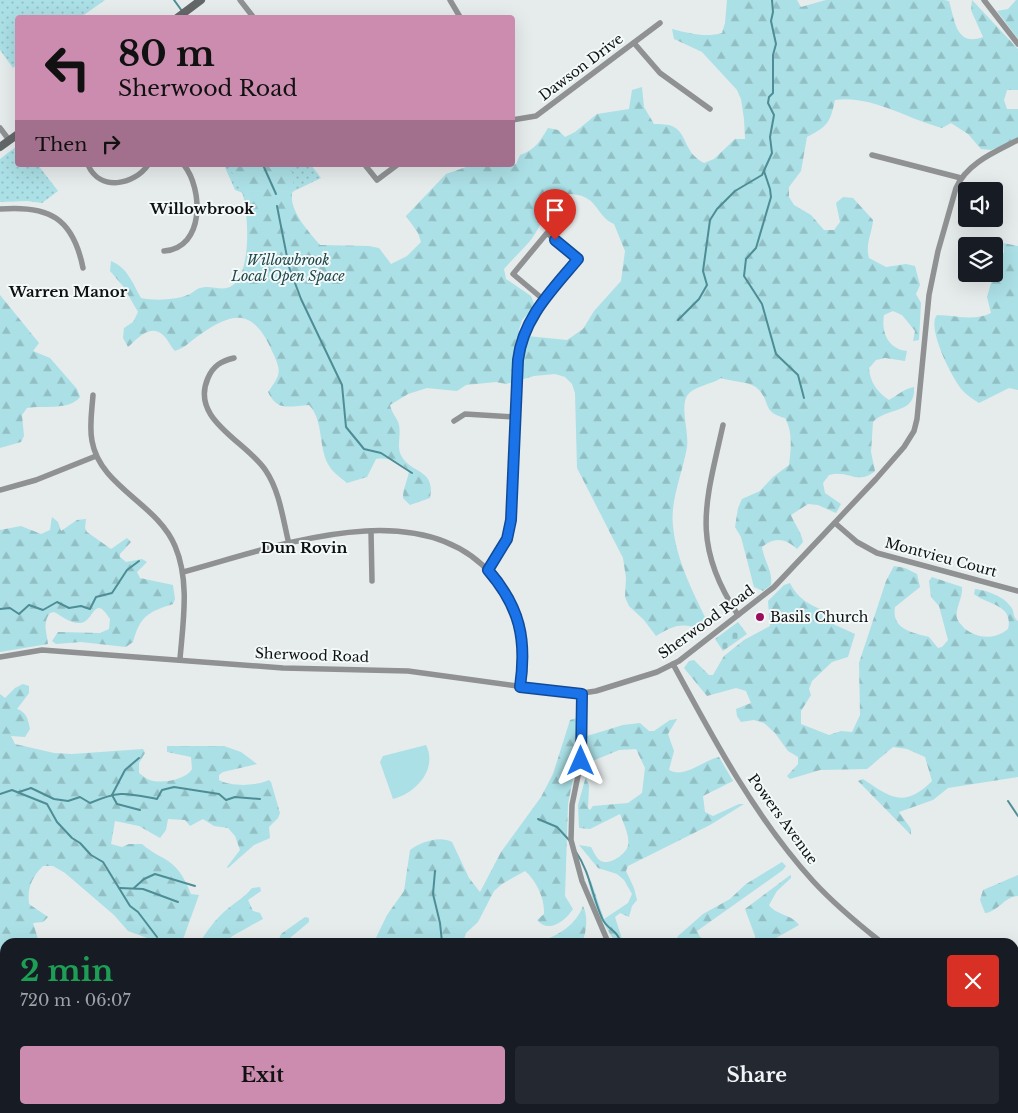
<!DOCTYPE html>
<html lang="en">
<head>
<meta charset="utf-8">
<style>
	body { margin:0; font-family:"Libre Baskerville",serif; background:#242831; color:#f1f3f6; height:100vh; display:flex; flex-direction:column; font-size:19px; white-space:nowrap }
	* { box-sizing:border-box; margin:0 }
	p { font-size:16px; color:#9ea1a6 }
	.icon { flex:none; width:28px; height:28px; fill:none; stroke:currentColor; stroke-width:2; stroke-linecap:round; stroke-linejoin:round }
	.map { position:relative; flex:1; overflow:hidden }
	.sheet { position:absolute; left:0px; top:938px; width:1019px; height:176px; display:flex; flex-direction:column; background:#171b24; border-radius:15px 15px 0 0; box-shadow:0 5px 20px #0002 }
	.sheet>* { flex:none }
	.hud { position:absolute; left:15px; top:15px; width:500px; height:152px; border-radius:5px; box-shadow:0 5px 20px #0002; background:#cb8cb0; color:#111; overflow:hidden }
	.controls { position:absolute; left:958px; top:182px; display:grid; gap:10px }
	.controls a { display:grid; place-items:center; width:45px; height:45px; border-radius:5px; background:#171b24; box-shadow:0 5px 20px #0002; font-size:25px }
	.pin { position:absolute; display:grid; place-items:center; width:42px; height:42px; color:#fff; margin:-51px -21px; border-radius:50% 50% 50% 0; rotate:-45deg; box-shadow:0 0 5px #0007 }
	.pin .icon { rotate:45deg }
	.me { position:absolute; width:55px; margin:-28px; rotate:0deg; stroke-linejoin:round; filter:drop-shadow(0 0 4px #0008) }
	.turn { display:flex; align-items:center; gap:18px; height:105px; padding:0 20px; font-size:22px }
	.turn .icon { width:65px; height:65px; stroke-width:2.5 }
	.turn b { display:block; font-size:35px; line-height:42px }
	.then { display:flex; align-items:center; height:48px; padding:0 20px; background:#0003; gap:10px; font-size:19px }
	.round { display:grid; place-items:center; flex:none; width:52px; height:52px; border-radius:5px; background:#242831 }
	.headline { display:flex; align-items:center; justify-content:space-between; height:85px; padding:0 20px }
	h1 { font-size:30px; font-weight:800; line-height:38px; color:#1e9e55 }
	.cta { display:flex; gap:10px; margin-top:auto; padding:10px 20px }
	.cta a { flex:1; height:58px; border-radius:5px; background:#cb8cb0; color:#111; font-size:20px; font-weight:800; line-height:58px; text-align:center }
	.cta a+a { background:#242831; color:#f1f3f6 }
	.map>svg:first-child { display:block }
	.green { fill:url(#green-dots) }
	.forest { fill:url(#forest-firs); fill-rule:evenodd }
	.cemetery { fill:url(#cemetery-stones) }
	.pitch { fill:#abe0e6 }
	.lines { fill:none; stroke-linecap:round; stroke-linejoin:round }
	.stream { stroke:#4e8d95; stroke-width:2 }
	.street { stroke:#8f9192; stroke-width:5.5 }
	.secondary { stroke:#646768; stroke-width:8 }
	.route-casing { stroke:#114b97; stroke-width:12 }
	.route { stroke:#1a73e8; stroke-width:9 }
	.poi-dot { fill:#9c0d5b; stroke:#f3f9f9; stroke-width:2 }
	.labels { text-anchor:middle; stroke-width:4; stroke-linejoin:round; paint-order:stroke }
	.street-label { font-size:14px; fill:#0e1011; stroke:#f3f9f9 }
	.park-label { font-size:14px; font-style:italic; fill:#20494e; stroke:#f3f9f9 }
	.poi-label { font-size:14px; fill:#0e1011; stroke:#f3f9f9; text-anchor:start }
	.neighbourhood-label { font-size:15px; font-weight:bold; fill:#0e1011; stroke:#f3f9f9 }
</style>
</head>
<body>
<div class="map">
<svg width="1018" height="1113" viewBox="0 0 1018 1113">
	<defs>
		<pattern id="green-dots" width="8" height="8" patternUnits="userSpaceOnUse" patternTransform="scale(1.25)"><rect width="8" height="8" fill="#abe0e6"/><path d="M2 2h.1M6 6h.1" fill="none" stroke="#92bfc4" stroke-width="1.8" stroke-linecap="round"/></pattern>
		<pattern id="forest-firs" width="22" height="20" patternUnits="userSpaceOnUse" patternTransform="scale(1.25)"><rect width="22" height="20" fill="#abe0e6"/><path d="M5 1l3.5 6h-7zM16 11l3.5 6h-7z" fill="#92bfc4"/></pattern>
		<pattern id="cemetery-stones" width="16" height="16" patternUnits="userSpaceOnUse" patternTransform="scale(1.25)"><rect width="16" height="16" fill="#abe0e6"/><path d="M2 7V4a2 2 0 0 1 4 0v3zM10 15v-3a2 2 0 0 1 4 0v3z" fill="#92bfc4"/></pattern>
	</defs>
	<rect width="100%" height="100%" fill="#e6ebec"/>
	<!-- green -->
	<g class="green">
		<path d="M0 0H105L81 17 18 18 17 64 13 68 0 50Z"/>
		<path d="M17 146 18 165H38L58 191 42 203 27 201 0 202V159Z"/>
		<path d="M224 165H311L321 178 292 192 257 198 235 190Z"/>
	</g>
	<!-- forest -->
	<g class="forest">
		<path d="M727 0H797L801 7 826 0H944L949 1C955 21 956 47 983 37L971 10 972 0 1018 49V90H1007L1004 100 1007 109H1018V139L991 150 981 149 968 134 951 123 942 128C907 119 872 95 835 100 830 123 828 126 807 137L801 171 789 187V197L794 205 811 215 824 230H834L840 222 836 203 843 197 853 198 873 220C872 234 865 244 869 258L886 267 906 264 915 266 920 285 916 294 921 303 919 340 913 341 915 331 902 315 893 311 884 315C881 332 888 349 907 351L905 361 885 358 876 360 869 368C870 382 877 392 889 400 898 395 903 389 914 387 916 415 888 406 873 422L871 452 875 471C857 486 849 469 829 475L823 483 825 493 841 504 836 513 818 505 808 504 791 515C795 525 801 531 803 542L797 549C785 538 774 537 762 547 764 561 773 571 771 585L763 591 754 587 741 537 735 527 738 508 742 499 760 491 773 477 789 465C791 449 793 432 785 418 762 412 771 403 759 390 752 381 732 382 721 378 711 385 691 386 686 398 681 410 689 433 687 447 683 472 670 500 673 526 676 559 692 590 706 619L703 629C680 623 676 624 656 636L644 620 629 606 625 597 626 578 623 558 577 468 575 393 572 384 565 377 555 374 534 376 506 384 496 382 466 385 457 391 427 388 408 394 390 405C392 413 395 415 398 422 402 431 397 444 400 453 409 475 436 467 430 498L410 505 403 498C403 487 408 481 409 470 398 462 390 457 376 459L367 477 347 483C340 477 332 472 328 464 318 445 324 421 309 405 290 406 277 412 268 392 281 374 282 372 272 351 254 310 235 310 201 334 191 340 187 347 175 351 170 346 168 339 163 335 150 323 137 339 128 347L123 338 124 328 133 322 138 312 123 286 110 271 111 261C128 268 133 284 141 298 155 301 178 300 190 294 194 292 196 289 200 288 212 284 222 293 233 285 252 272 249 209 241 189 238 181 232 173 228 165H289C295 177 293 182 292 195 290 212 310 233 320 245L369 246 379 248 391 264 407 256 421 242 418 233 406 216 446 174 472 165 516 164 520 155C535 150 540 141 548 128L558 130 565 137 575 132 597 114 629 109 632 90 642 87 644 107 654 124C660 124 669 124 674 127 687 134 684 153 704 163L714 159 735 139H745L744 119 741 99 737 90 702 52 674 39 672 29C688 33 706 38 722 33L725 23ZM568 194C599 194 594 215 614 224L625 251 621 281 594 311 583 329 567 340 527 336 519 330 522 320 535 306 531 296 506 279 504 269C512 260 521 251 530 241 543 225 547 201 568 194Z"/>
		<path d="M1016 0H1018V39L997 11 1008 9Z"/>
		<path d="M1003 243 1018 246V390L1009 388 979 403C973 399 968 396 963 391 952 379 926 327 937 315 956 315 973 322 991 313L987 297 993 276 1000 268 999 260 1004 252Z"/>
		<path d="M0 295 39 343 33 351 50 358 77 389 80 397C69 411 43 405 27 408L22 415 24 436 21 442 0 448Z"/>
		<path d="M52 517 58 522 61 531 77 520 86 519 85 528 87 532 111 549 127 538 131 542 120 554V557L126 562 142 559 147 562 137 572 140 578 173 585 175 599 173 604C148 612 140 616 133 642L126 647 81 642 56 644 52 641 58 632 100 633 109 629 110 619C93 592 95 623 79 623 69 623 62 616 54 612L50 613C42 623 47 633 48 644L0 652V530L21 526 41 534 50 530Z"/>
		<path d="M894 566 905 568 917 574 920 587 895 607C891 630 914 633 929 637L938 648 942 647 948 640 939 606 931 597 929 581 932 577 962 587C963 598 955 608 957 618 958 622 962 625 964 628 977 639 995 640 1008 629 1014 604 987 605 974 594L975 589C986 590 1005 597 1011 607 1015 612 1012 617 1018 621V777L948 788 933 800 899 812 911 829V835L858 781 863 779C890 797 904 809 932 781L925 757 907 749 893 747 867 769 820 770 790 779 787 776 798 764V757L788 751 775 733 764 723 754 720 741 722 737 716 736 709 751 703 746 691 736 688 707 696 684 668 689 661 694 660 709 675H713L724 656 744 640 770 626 768 601 784 585 790 583C798 600 813 607 829 612L831 623 855 634 848 657 832 662 812 681 809 689 811 695 801 711V724L829 735 841 731 852 732 860 715 859 663 886 581Z"/>
		<path d="M23 684 29 686V693L17 709C27 712 28 720 30 729L25 737 11 736 15 744 54 753 72 754 143 749 145 753 139 763V773C142 775 146 779 150 780 161 784 186 780 192 769L191 757 167 752V746H224L241 752 257 764 223 772 219 775V780C231 787 257 786 269 780L271 782 280 813 278 818 269 827 270 838 254 845 228 868 227 867 240 850 235 836 228 828 214 826 203 819 190 826 185 820 168 819 166 830 160 838 139 826 115 821 111 844 122 847 129 844H142C153 854 164 857 172 864 181 871 187 884 191 894L199 895 182 942H158L128 931 114 915 65 873 53 866H43C32 877 27 888 29 904L48 917 43 922 33 923 39 942H5V1109H157L156 1113H0V694L5 698 15 688Z"/>
		<path d="M577 718 576 764 568 804 565 896 573 909C565 921 549 934 537 920L544 914C545 899 536 880 525 871L502 884 494 891 478 922 466 933 463 942H374L387 915 404 891 410 850C420 842 440 835 452 842L469 878 480 892 501 852 541 797 553 774 570 720Z"/>
		<path d="M677 719 668 734 674 751 669 770C684 779 704 760 719 757L733 781 703 796 705 812 713 816 739 804H744L710 825 628 866 626 871 634 888 637 900 632 906 629 917 620 913 615 917 623 942H615L601 919 592 897 588 880 591 881 604 919 628 903 632 894 624 880 617 874 598 868 579 845 591 847C594 852 597 861 604 862 613 863 627 853 628 845 630 836 623 822 620 814L590 829 579 828 578 805 586 776 589 786 588 808 590 810 593 806 628 803 642 793 645 768 636 749 619 750 590 762 587 736 623 725 640 723 649 731H654L670 720Z"/>
		<path d="M782 862 786 866 783 870 697 931 700 937 712 942H676L678 936 703 914 730 899 746 884Z"/>
		<path d="M1018 875V896C1005 896 998 912 985 913L980 900 983 890Z"/>
		<path d="M789 876 791 875V878L777 891 769 905C775 915 792 914 799 925L769 942H755V936L745 909Z"/>
		<path d="M260 887 261 891 248 900 253 911 260 913 263 919 234 935 225 942H200C207 931 214 921 225 911 234 903 244 898 252 888Z"/>
		<path d="M583 906C588 915 587 932 582 942H539C558 936 576 925 583 906Z"/>
		<path d="M305 917 309 918V922L285 942H278L281 934Z"/>
		<path d="M286 1109H499L500 1113H286Z"/>
		<path d="M651 1109H726V1113H648Z"/>
	</g>
	<!-- cemetery -->
	<path class="cemetery" d="M738 622 747 634 723 651 715 639Z"/>
	<!-- pitch -->
	<path class="pitch" d="M426 745C438 769 416 793 393 799L380 762 383 756Z"/>
	<g class="lines">
		<!-- stream -->
		<g class="stream">
			<path d="M174 0 182 11"/>
			<path d="M263 165 276 194"/>
			<path d="M764 171 770 189 771 197 756 248 746 259 744 276 762 304 776 354 798 375 804 398"/>
			<path d="M277 206 289 267 301 299 342 385 346 427 364 449 381 453 412 473"/>
			<path d="M678 320 699 299 707 285 703 271 710 220 717 209 735 191 762 175 772 153 770 137 774 115 768 103 769 97 773 93V55L776 44 771 21 773 12 772 0"/>
			<path d="M0 609 10 608 19 614 29 605 43 610 57 602 69 608 81 606 90 609 96 597 112 593 127 570 139 561"/>
			<path d="M19 792 31 788 54 799 68 801 80 797 90 803C120 790 126 793 157 799L162 790 174 787 219 794 226 800 235 797 260 799"/>
			<path d="M0 794 12 790 47 804 57 822 72 838 80 843 91 855 103 862 130 906 138 912 157 937"/>
			<path d="M112 795 125 770 139 758"/>
			<path d="M112 795 117 804 140 810"/>
			<path d="M1008 801 1018 816"/>
			<path d="M538 819 557 827 570 841"/>
			<path d="M576 852C590 872 592 896 602 918 606 929 619 931 620 942"/>
			<path d="M435 871 433 894 440 923 442 942"/>
			<path d="M120 888 143 889 178 902"/>
			<path d="M134 888 144 879 155 874 195 886"/>
			<path d="M0 1004 5 1003"/>
			<path d="M303 1109 306 1113"/>
			<path d="M430 1109V1113"/>
			<path d="M42 1113 47 1109"/>
			<path d="M643 1113 646 1109"/>
		</g>
		<!-- street -->
		<g class="street">
			<path d="M240 0 254 18"/>
			<path d="M450 0 460 17"/>
			<path d="M984 0 1018 44"/>
			<path d="M634 43 660 73 710 109"/>
			<path d="M512 120 536 116 660 23"/>
			<path d="M0 128 9 140"/>
			<path d="M872 155 961 178"/>
			<path d="M88 165C100 192 134 185 148 165"/>
			<path d="M365 165 377 180 397 165"/>
			<path d="M0 209C49 205 73 218 83 268"/>
			<path d="M164 251C205 248 203 189 184 165"/>
			<path d="M234 358C221 361 213 366 208 378 189 420 248 442 266 471 280 492 283 520 289 544"/>
			<path d="M93 395C92 410 89 426 92 441 100 487 157 503 175 546 190 581 183 622 180 659"/>
			<path d="M454 421 465 414 516 417"/>
			<path d="M723 425C706 502 690 543 738 615"/>
			<path d="M0 490 36 480 96 456"/>
			<path d="M835 523 857 542 877 553 1018 591"/>
			<path d="M371 531 372 581"/>
			<path d="M487 569 502 549 509 531 518 360C524 318 552 290 577 259L547 233 513 274 544 300"/>
			<path d="M183 572C273 548 420 490 493 576 521 609 525 646 520 687"/>
			<path d="M0 657 42 650 283 668 408 671 576 694 596 691 657 672 679 661 774 587 876 479 904 447 914 431 917 419 929 295 938 251 956 188C967 163 995 152 1018 140"/>
			<path d="M673 664C714 740 755 817 813 881 834 904 857 923 881 942"/>
			<path d="M582 694 581 761 572 805 571 840 582 881 608 942"/>
			<path d="M855 1109 857 1113"/>
			<path d="M989 1109 991 1113"/>
			<path d="M634 1113 637 1109"/>
			<path d="M917 1113 926 1109"/>
		</g>
		<!-- secondary -->
		<g class="secondary">
			<path d="M177 18 201 0"/>
			<path d="M0 147 18 134"/>
		</g>
	</g>
	<g class="lines">
		<defs>
			<path id="route" d="M555 240 578 259C552 290 523 318 518 360L511 520 507 539 488 570C520 607 527 639 520 687L582 694 581 761"/>
		</defs>
		<!-- route casing -->
		<use href="#route" class="route-casing"/>
		<!-- route -->
		<use href="#route" class="route"/>
	</g>
	<!-- markers -->
	<circle class="poi-dot" cx="760" cy="617" r="5"/>
	<g class="labels">
		<!-- street labels -->
		<g class="street-label">
			<text transform="translate(581 67) rotate(-37)" y="5">Dawson Drive</text>
			<text transform="translate(941 557) rotate(15)" y="5">Montvieu Court</text>
			<text transform="translate(706 622) rotate(-36)" y="5">Sherwood Road</text>
			<text transform="translate(312 655) rotate(2)" y="5">Sherwood Road</text>
			<text transform="translate(783 819) rotate(54)" y="5">Powers Avenue</text>
		</g>
		<!-- park labels -->
		<g class="park-label">
			<text x="288" y="265">Willowbrook<tspan x="288" dy="16">Local Open Space</tspan></text>
		</g>
		<!-- poi labels -->
		<g class="poi-label">
			<text x="770" y="622">Basils Church</text>
		</g>
		<!-- neighbourhood labels -->
		<g class="neighbourhood-label">
			<text x="202" y="214">Willowbrook</text>
			<text x="68" y="297">Warren Manor</text>
			<text x="304" y="553">Dun Rovin</text>
		</g>
	</g>
</svg>
<div class="controls">
<a><svg class="icon" aria-label="sound" viewBox="0 0 24 24"><path d="M4 9h4l5-4v14l-5-4H4zM17 9q2 3 0 6"/></svg></a>
<a><svg class="icon" aria-label="layers" viewBox="0 0 24 24"><path d="M12 4l9 5-9 5-9-5zM3 14l9 5 9-5"/></svg></a>
</div>
<div class="pin" style="left:555px;top:240px;background:#d93025"><svg class="icon" aria-label="arrive" viewBox="0 0 24 24"><path d="M6 21V4h12l-3 4 3 4H6"/></svg></div>
<svg class="me" style="left:581px;top:761px" viewBox="-20 -20 40 40"><path d="M0-17L14 15 0 8-14 15z" fill="#1a73e8" stroke="#fff" stroke-width="4"/></svg>
<div class="hud">
<div class="turn"><svg class="icon" aria-label="left" viewBox="0 0 24 24"><path d="M17 20v-9H6M10 6l-5 5 5 5"/></svg><div><b>80 m</b>Sherwood Road</div></div>
<div class="then">Then<svg class="icon" aria-label="right" viewBox="0 0 24 24"><path d="M7 20v-9h11M14 6l5 5-5 5"/></svg></div>
</div>
<section class="sheet">
<div class="headline"><div><h1>2 min</h1><p>720 m · 06:07</p></div><a class="round" style="background:#d93025;color:#fff"><svg class="icon" aria-label="close" viewBox="0 0 24 24"><path d="M6 6l12 12M18 6L6 18"/></svg></a></div>
<div class="cta"><a>Exit</a><a>Share</a></div>
</section>
</div>
</body>
</html>
